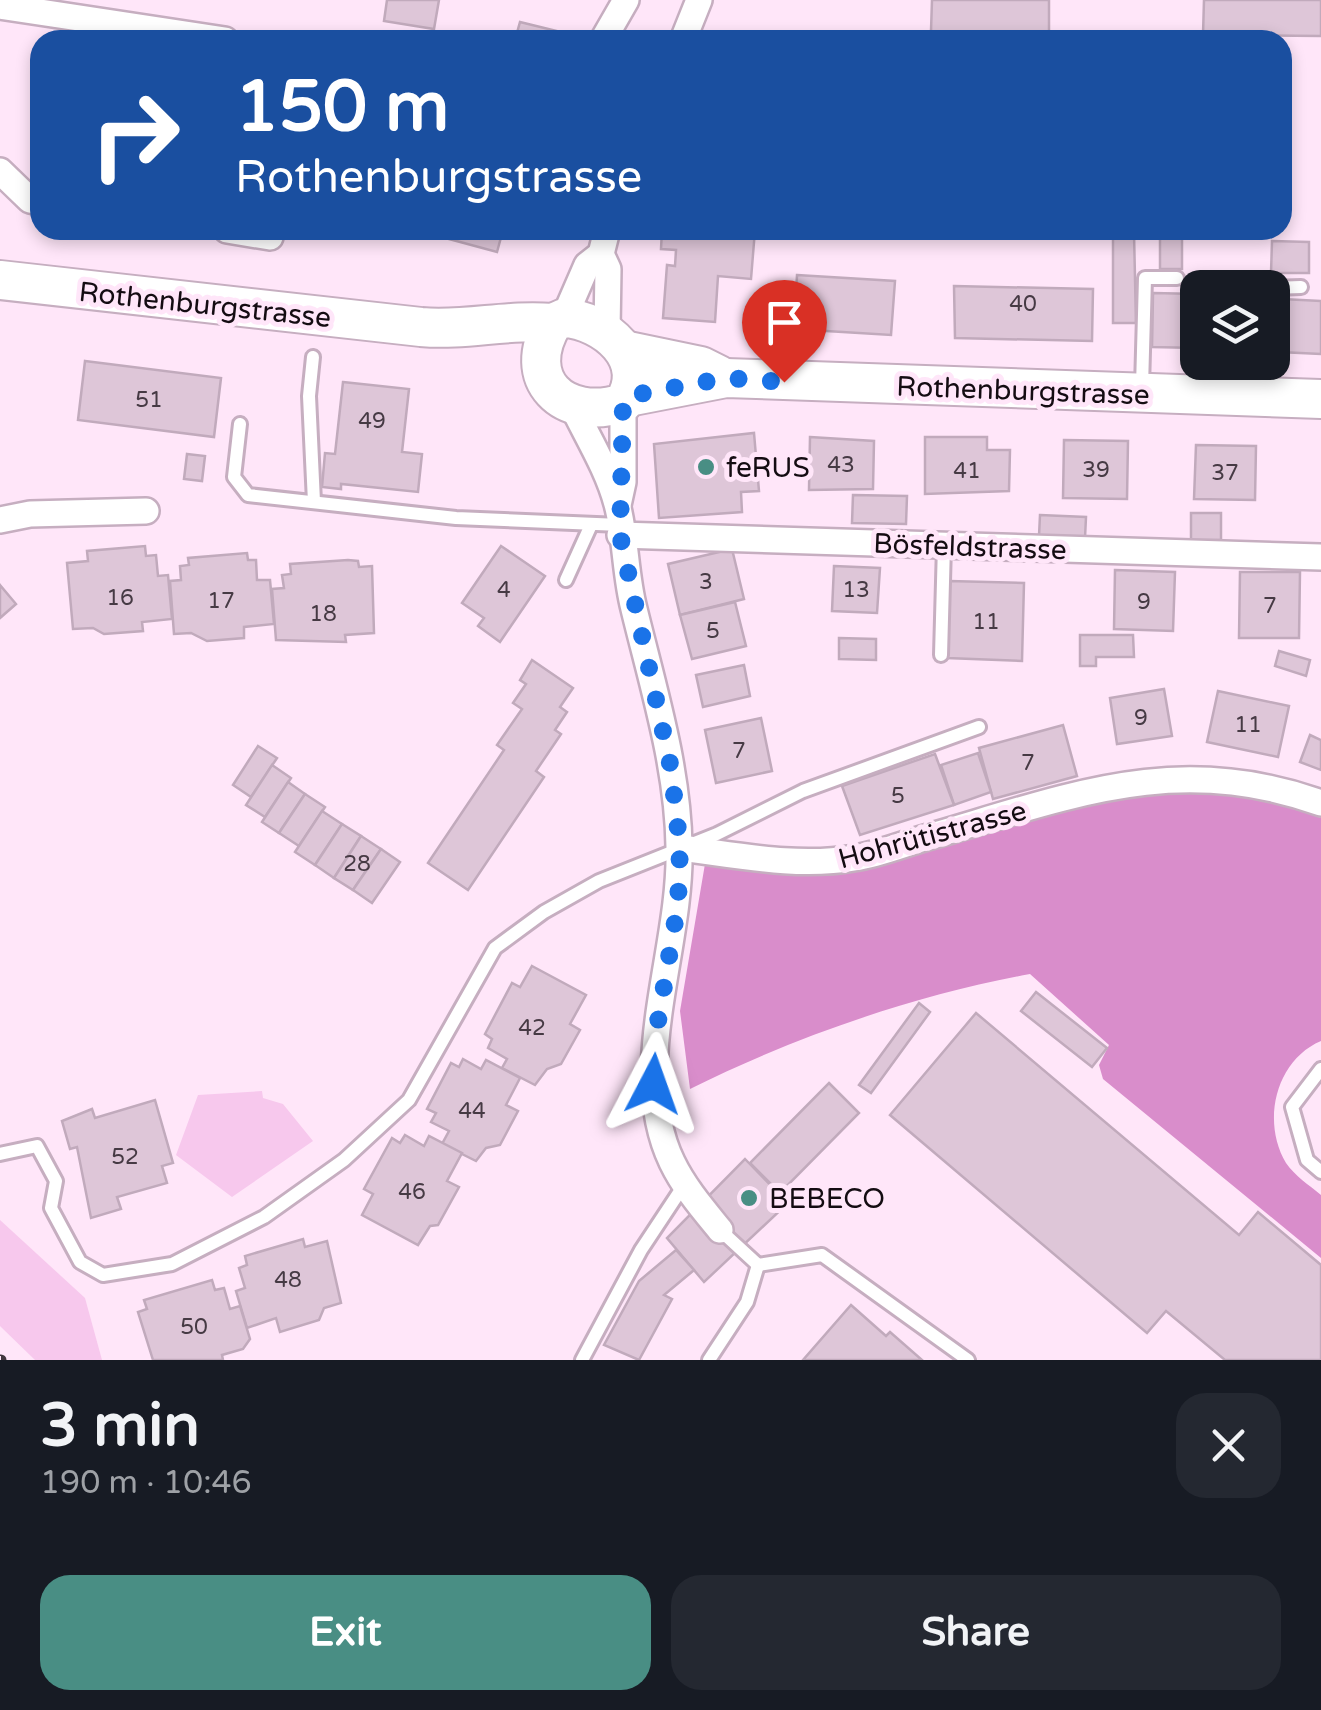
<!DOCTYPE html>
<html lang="en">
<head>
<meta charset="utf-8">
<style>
	body { margin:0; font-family:"Varela Round",sans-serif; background:#242831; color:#f1f3f6; height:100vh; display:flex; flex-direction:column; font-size:38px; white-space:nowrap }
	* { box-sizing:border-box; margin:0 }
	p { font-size:32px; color:#9ea1a6 }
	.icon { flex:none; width:55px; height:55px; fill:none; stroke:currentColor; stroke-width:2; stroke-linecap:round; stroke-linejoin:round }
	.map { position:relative; height:1360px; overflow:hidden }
	.details { display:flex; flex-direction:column; background:#171b24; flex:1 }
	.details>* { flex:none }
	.guide { position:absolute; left:30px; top:30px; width:1262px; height:210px; border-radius:30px; box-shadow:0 5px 15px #0003; background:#1a4fa0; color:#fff; overflow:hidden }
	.buttons { position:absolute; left:1180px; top:270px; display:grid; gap:20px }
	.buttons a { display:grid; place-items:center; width:110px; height:110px; border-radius:20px; background:#171b24; box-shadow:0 5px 15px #0003; font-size:50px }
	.pin { position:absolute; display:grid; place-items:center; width:85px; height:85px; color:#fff; margin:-102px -42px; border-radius:50% 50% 50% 0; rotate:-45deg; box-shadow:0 0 10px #0007 }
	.pin .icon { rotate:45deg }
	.me { position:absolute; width:110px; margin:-55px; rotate:4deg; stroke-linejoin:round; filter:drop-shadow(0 0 8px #0008) }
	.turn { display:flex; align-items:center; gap:35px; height:210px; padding:0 40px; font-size:45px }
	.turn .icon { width:130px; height:130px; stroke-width:2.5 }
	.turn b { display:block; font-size:70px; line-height:85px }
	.round { display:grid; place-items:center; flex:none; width:105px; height:105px; border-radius:30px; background:#242831 }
	.headline { display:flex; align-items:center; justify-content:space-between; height:170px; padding:0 40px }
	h1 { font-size:60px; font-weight:800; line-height:75px }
	.button { display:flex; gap:20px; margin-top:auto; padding:20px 40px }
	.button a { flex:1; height:115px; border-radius:30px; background:#498e84; color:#fff; font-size:40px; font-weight:800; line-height:115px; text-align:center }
	.button a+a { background:#242831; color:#f1f3f6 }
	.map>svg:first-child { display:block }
	.green { fill:#f7c8ed }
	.forest { fill:#d98dcb }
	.building { fill:#dec6d8; stroke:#c1aabc; stroke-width:2.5 }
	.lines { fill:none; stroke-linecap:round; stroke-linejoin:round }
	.service-casing { stroke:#c6aec0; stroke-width:18 }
	.minor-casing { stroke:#c6aec0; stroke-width:30 }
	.secondary-casing { stroke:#c6aec0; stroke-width:42 }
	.service { stroke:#fff; stroke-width:12 }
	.minor { stroke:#fff; stroke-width:25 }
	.secondary { stroke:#fff; stroke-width:38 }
	.rail-casing { stroke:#42373f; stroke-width:11 }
	.rail { stroke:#ffe6f9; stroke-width:8; stroke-dasharray:22; stroke-linecap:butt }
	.route { stroke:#1a73e8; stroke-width:18; stroke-dasharray:0 32.4 }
	.poi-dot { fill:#498e84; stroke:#ffe6f9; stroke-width:4 }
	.labels { text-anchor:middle; stroke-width:10; stroke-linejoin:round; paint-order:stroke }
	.number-label { font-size:22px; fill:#463a44 }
	.street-label { font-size:28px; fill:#140c12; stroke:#ffe6f9 }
	.poi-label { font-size:28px; fill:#140c12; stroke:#ffe6f9; text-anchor:start }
</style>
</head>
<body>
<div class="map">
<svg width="1321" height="1360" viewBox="0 0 1321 1360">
	<rect width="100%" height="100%" fill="#ffe6f9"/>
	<!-- green -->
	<g class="green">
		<path d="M262 1091 263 1098 283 1104 313 1141 232 1197 176 1155 198 1095Z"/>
		<path d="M0 1220 85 1298 102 1360H35L0 1326Z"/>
	</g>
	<!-- forest -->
	<path class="forest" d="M1175 788 1260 795 1321 818V1041C1276 1060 1261 1121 1286 1163 1295 1176 1309 1185 1321 1195V1258L1103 1079 1099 1065 1109 1045 1030 974C915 995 794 1037 690 1089L680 1011 706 858 828 873 868 869 1053 813Z"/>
	<!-- building -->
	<g class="building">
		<path d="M387 0H439L434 29 384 21Z"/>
		<path d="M932 0H1049V33L931 31Z"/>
		<path d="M1204 0H1321V36L1203 35Z"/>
		<path d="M520 22 565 33 568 40H515Z"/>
		<path d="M439 230H503L497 252 438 236Z"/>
		<path d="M662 230H755L751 279 718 276 715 322 663 318 667 265 675 266 676 250 661 249Z"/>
		<path d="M1113 232 1134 233 1136 323H1113Z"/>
		<rect x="1160" y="234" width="22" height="35"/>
		<path d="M1272 241 1309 242V273H1271Z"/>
		<path d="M797 275 895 281 891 335 794 329Z"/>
		<path d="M954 286 1093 289 1092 341 955 338Z"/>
		<path d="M1153 293 1198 294V348L1152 347Z"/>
		<path d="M1282 299 1321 301V354L1280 352Z"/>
		<path d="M85 361 221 378 214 437 78 420Z"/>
		<path d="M343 382 409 389 402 452 422 454 418 492 341 484V489L322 487 325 453 335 454Z"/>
		<path d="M754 433 759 491 741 492 742 512 659 518 654 444Z"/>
		<path d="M810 437 874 441 873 489 809 490Z"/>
		<path d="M925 437H987V450H1010L1009 491 925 494Z"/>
		<path d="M1064 440 1128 441 1127 499 1063 498Z"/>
		<path d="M1196 445 1256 446 1255 500 1194 499Z"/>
		<path d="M187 454 205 456 202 481 184 479Z"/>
		<path d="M853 495 907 496 906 524 852 523Z"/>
		<rect x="1191" y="513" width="30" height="27"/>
		<path d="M1040 515 1086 517 1085 538 1039 536Z"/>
		<path d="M145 546 146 556 156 555 158 576 168 575 172 619 142 622 143 631 104 634 93 628 73 629 67 563 88 561 87 551Z"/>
		<path d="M501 546 545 576 500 642 478 626 484 618 462 603Z"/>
		<path d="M732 549 744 599 680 615 668 564Z"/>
		<path d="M247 553 248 560H256L257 580H270L274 624 244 627V638L207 641 191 633 174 634 170 581 181 580 180 566 189 565 188 558Z"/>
		<path d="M348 560 358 561 359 567 372 566 374 633 345 635 346 642 276 640 272 589 284 588 282 575 291 574 290 564Z"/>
		<path d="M834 566 880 568 877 613 832 611Z"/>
		<path d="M1115 570 1175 572 1173 631 1114 629Z"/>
		<path d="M1240 572H1300L1299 638H1239Z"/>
		<path d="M949 581 1024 583 1022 661 947 658Z"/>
		<path d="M0 585 16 604 0 618Z"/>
		<path d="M735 602 746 646 692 659 680 615Z"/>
		<path d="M1080 635H1133L1134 657H1096V666H1080Z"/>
		<path d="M839 638 876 639V660L839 659Z"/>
		<path d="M1279 651 1310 660 1306 676 1275 666Z"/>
		<path d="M532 660 573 688 560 707 567 712 555 730 561 734 536 771 544 777 468 890 428 863 504 750 497 745 522 709 513 703 526 684 520 680Z"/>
		<path d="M744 665 750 696 703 707 696 675Z"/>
		<path d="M1164 689 1172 736 1117 744 1110 698Z"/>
		<path d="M1218 691 1289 706 1278 757 1207 742Z"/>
		<path d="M761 718 772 771 716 783 705 730Z"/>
		<path d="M1063 725 1077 776 993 799 979 748Z"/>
		<path d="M1310 735 1321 740V770L1300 762Z"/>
		<path d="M258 746 277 758 251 797 233 785Z"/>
		<path d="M978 753 991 792 954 805 941 765Z"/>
		<path d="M935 754 954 805 860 835 842 786Z"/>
		<path d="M272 765 291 778 265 817 246 805Z"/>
		<path d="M288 782 305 794 279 833 262 822Z"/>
		<path d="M305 794 325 807 299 846 279 833Z"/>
		<path d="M322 811 342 824 315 865 295 852Z"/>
		<path d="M342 824 361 836 334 878 315 865Z"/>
		<path d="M361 836 381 849 353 890 334 878Z"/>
		<path d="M381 849 400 862 372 903 353 890Z"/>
		<path d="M532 966 586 995 570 1024 580 1030 561 1064 547 1069 535 1085 502 1068 507 1059 488 1048 492 1039 485 1034 512 983 520 987Z"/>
		<path d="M1036 992 1107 1048 1092 1067 1021 1011Z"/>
		<path d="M919 1003 930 1012 871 1093 859 1085Z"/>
		<path d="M976 1013 1239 1235 1258 1212 1321 1265V1360H1225L1166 1311 1147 1333 890 1115Z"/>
		<path d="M463 1059 481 1069 486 1060 520 1078 506 1105 518 1111 500 1145 486 1148 476 1161 442 1144 449 1131 431 1122 436 1113 427 1109 451 1063 459 1067Z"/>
		<path d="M829 1083 859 1113 780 1193 750 1163Z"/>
		<path d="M155 1100 173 1163 162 1166 167 1183 117 1197 121 1209 91 1218 77 1147 70 1149 62 1121 92 1109 95 1118Z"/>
		<path d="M405 1135 424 1146 429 1136 462 1153 447 1181 459 1187 438 1225 430 1226 418 1245 362 1215 373 1194 364 1189 392 1138 400 1143Z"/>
		<path d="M745 1159 788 1203 704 1282 667 1238Z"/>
		<path d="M303 1239 305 1247 327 1241 341 1303 324 1308 319 1320 280 1332 276 1318 247 1328 236 1291 245 1288 239 1268 247 1265 245 1256Z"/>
		<path d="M676 1250 694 1270 664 1295 672 1299 639 1360 604 1345 639 1281Z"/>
		<path d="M212 1280 215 1290 224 1288 230 1309 240 1306 250 1339 243 1349 222 1355 223 1360H153L138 1312 147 1309 144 1300Z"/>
		<path d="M851 1305 886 1336 890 1332 922 1360H803Z"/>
	</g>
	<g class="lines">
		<defs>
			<g id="service">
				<path d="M1272 288 1301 287"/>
				<path d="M313 357 309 396 314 502"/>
				<path d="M1142 387 1145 278H1177"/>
				<path d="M1268 395 1269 362"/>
				<path d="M240 424 234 477 248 495 456 518 620 525"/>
				<path d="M566 580 590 527"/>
				<path d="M941 655 944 545"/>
				<path d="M1321 1069 1292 1107 1307 1160 1321 1172"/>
				<path d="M0 1154 37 1146 56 1181 51 1208 80 1262 103 1275 172 1264 264 1217 344 1160 409 1100 495 948 544 912 599 881 717 834 803 791 979 727"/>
				<path d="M758 1265 822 1255 968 1360"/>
				<path d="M582 1360 641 1250 684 1185"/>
				<path d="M709 1360 747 1302 758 1265 720 1230"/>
			</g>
			<g id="minor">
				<path d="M0 6 225 40"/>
				<path d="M603 40 626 0"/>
				<path d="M683 40 699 0"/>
				<path d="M0 171 30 200 40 202"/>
				<path d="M227 230 270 237"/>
				<path d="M601 254 608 269 607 330"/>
				<path d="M564 318 587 265 601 254 607 230"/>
				<path d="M573 407C588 438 608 470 617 504 626 537 625 575 634 609 653 687 678 767 679 847 682 949 627 1068 672 1162 684 1187 702 1208 720 1230"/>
				<path d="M618 505 623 482V403"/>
				<path d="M0 520 30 514 146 511"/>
				<path d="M620 535 1321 557"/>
				<path d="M680 848C737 855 797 868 854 858 881 854 908 842 935 835 1072 795 1180 752 1321 803"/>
			</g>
			<g id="secondary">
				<path d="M0 280 421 327C467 331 506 319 553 323"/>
				<path d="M564 318C604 320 652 360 623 403 563 422 519 379 553 323Z"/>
				<path d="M624 350 701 366 719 375"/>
				<path d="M628 397 726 378 1321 399"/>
			</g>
		</defs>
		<!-- service casing -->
		<use href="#service" class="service-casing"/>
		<!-- minor casing -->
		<use href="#minor" class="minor-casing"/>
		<!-- secondary casing -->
		<use href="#secondary" class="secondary-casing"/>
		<!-- service -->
		<use href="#service" class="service"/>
		<!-- minor -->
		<use href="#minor" class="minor"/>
		<!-- secondary -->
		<use href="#secondary" class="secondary"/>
		<defs>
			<path id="rail" d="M0 1360H1"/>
		</defs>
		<!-- rail casing -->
		<use href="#rail" class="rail-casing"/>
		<!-- rail -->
		<use href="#rail" class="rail"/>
	</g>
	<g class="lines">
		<!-- route -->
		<path class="route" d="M653 1084 654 1045 678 904 680 848 671 768 620 535 623 403 628 396 726 378 784 382"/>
	</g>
	<!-- markers -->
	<g class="poi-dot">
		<circle cx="706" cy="467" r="10"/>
		<circle cx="749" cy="1198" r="10"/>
	</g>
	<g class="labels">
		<!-- number labels -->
		<g class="number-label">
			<text x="1023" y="311">40</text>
			<text x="149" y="407">51</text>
			<text x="372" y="428">49</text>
			<text x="841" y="472">43</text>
			<text x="1096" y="477">39</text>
			<text x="967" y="478">41</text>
			<text x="1225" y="480">37</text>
			<text x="706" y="589">3</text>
			<text x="504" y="597">4</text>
			<text x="856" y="597">13</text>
			<text x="120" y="605">16</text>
			<text x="221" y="608">17</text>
			<text x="1144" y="609">9</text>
			<text x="1270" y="613">7</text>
			<text x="323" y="621">18</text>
			<text x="986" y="629">11</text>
			<text x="713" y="638">5</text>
			<text x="1141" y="725">9</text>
			<text x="1248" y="732">11</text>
			<text x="739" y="758">7</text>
			<text x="1028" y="770">7</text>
			<text x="898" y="803">5</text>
			<text x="357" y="871">28</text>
			<text x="532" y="1035">42</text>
			<text x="472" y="1118">44</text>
			<text x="125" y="1164">52</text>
			<text x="412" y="1199">46</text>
			<text x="288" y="1287">48</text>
			<text x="194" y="1334">50</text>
		</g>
		<!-- street labels -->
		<g class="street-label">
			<text transform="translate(205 304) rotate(6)" y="10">Rothenburgstrasse</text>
			<text transform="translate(1023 390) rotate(2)" y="10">Rothenburgstrasse</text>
			<text transform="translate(970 546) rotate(2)" y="10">Bösfeldstrasse</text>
			<text transform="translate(932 834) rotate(-15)" y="10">Hohrütistrasse</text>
		</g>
		<!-- poi labels -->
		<g class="poi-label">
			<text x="726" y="477">feRUS</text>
			<text x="769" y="1208">BEBECO</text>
		</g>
	</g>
</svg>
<div class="buttons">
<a><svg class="icon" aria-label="layers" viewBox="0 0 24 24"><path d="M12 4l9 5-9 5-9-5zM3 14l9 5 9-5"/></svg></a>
</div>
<div class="pin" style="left:784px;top:382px;background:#d93025"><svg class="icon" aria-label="arrive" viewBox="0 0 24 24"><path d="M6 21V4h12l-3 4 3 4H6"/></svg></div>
<svg class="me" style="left:653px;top:1084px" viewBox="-20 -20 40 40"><path d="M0-17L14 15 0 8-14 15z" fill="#1a73e8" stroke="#fff" stroke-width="4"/></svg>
<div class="guide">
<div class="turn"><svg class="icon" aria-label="right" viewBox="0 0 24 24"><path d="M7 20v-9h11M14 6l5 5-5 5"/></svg><div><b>150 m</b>Rothenburgstrasse</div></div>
</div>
</div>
<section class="details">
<div class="headline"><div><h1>3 min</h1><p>190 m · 10:46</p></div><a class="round"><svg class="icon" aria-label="close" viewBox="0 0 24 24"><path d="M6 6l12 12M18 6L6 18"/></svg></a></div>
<div class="button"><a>Exit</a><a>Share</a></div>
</section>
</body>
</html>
